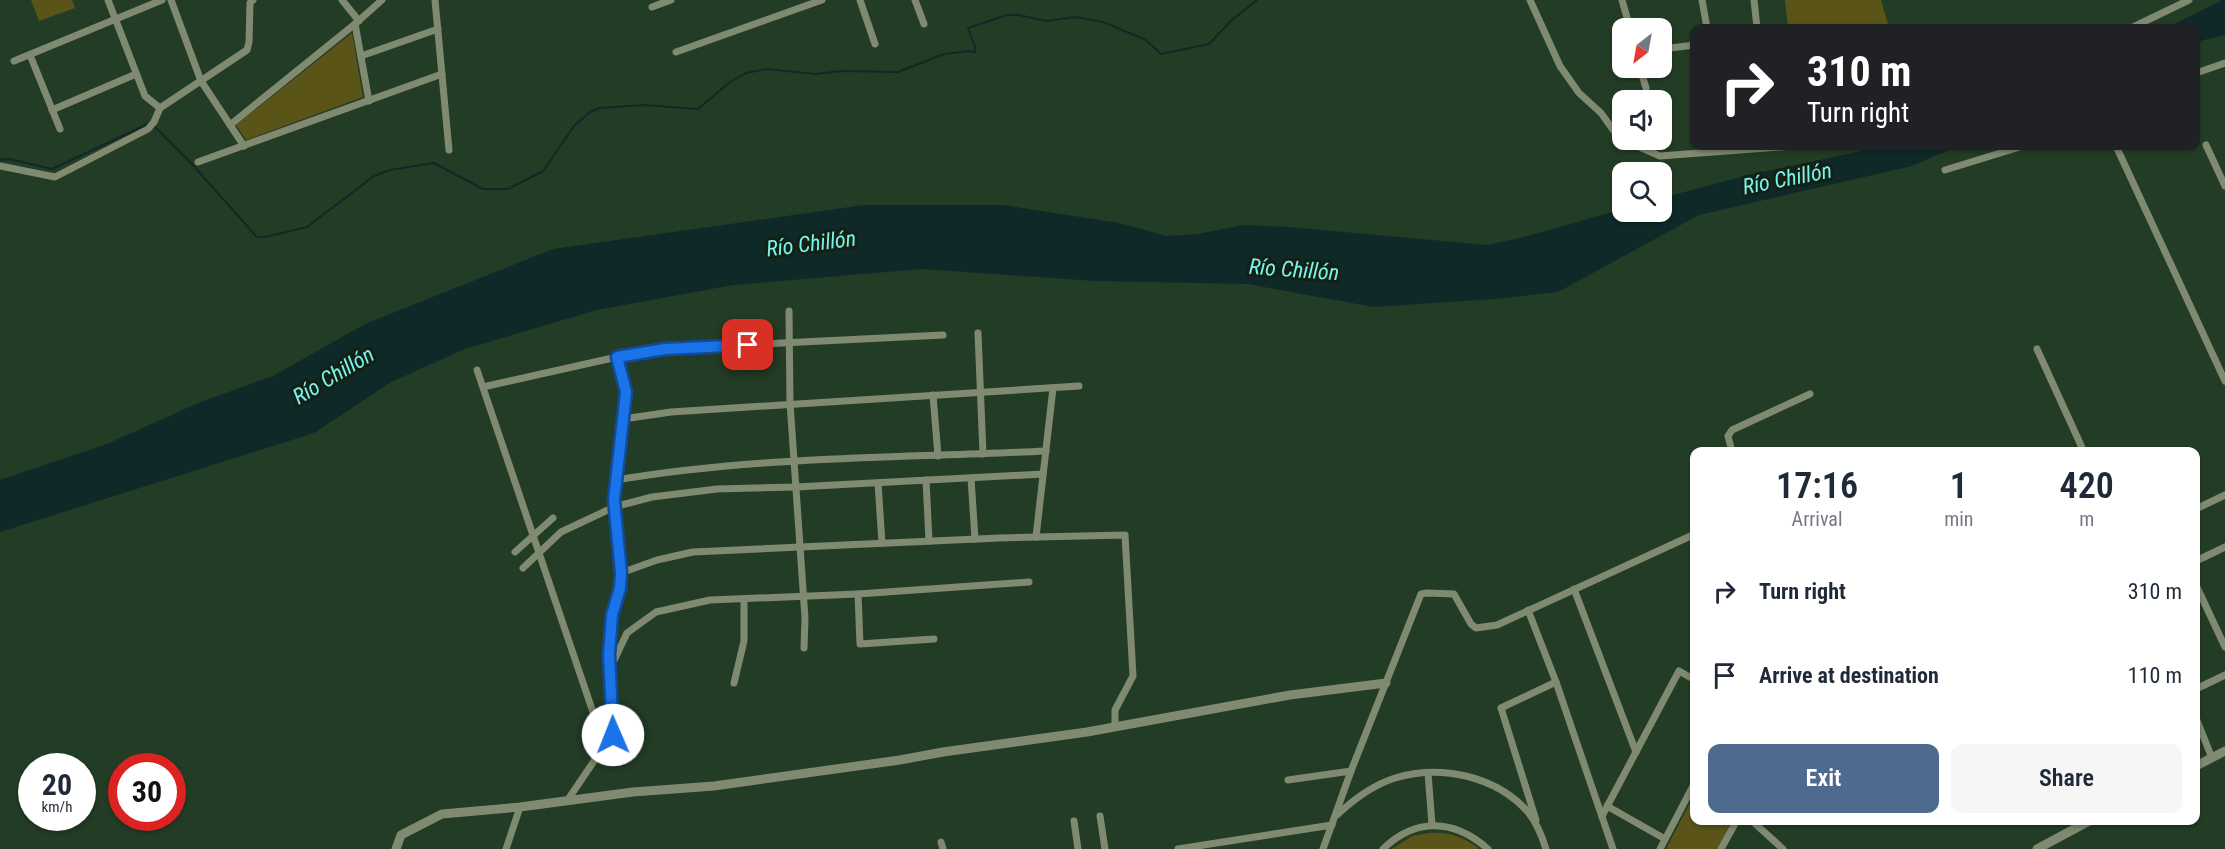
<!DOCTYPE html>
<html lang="en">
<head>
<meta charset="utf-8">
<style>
	body { margin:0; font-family:"Roboto Condensed",sans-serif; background:#f6f6f7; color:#1f2937; height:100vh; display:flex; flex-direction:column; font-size:22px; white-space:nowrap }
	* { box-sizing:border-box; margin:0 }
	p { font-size:20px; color:#747a83 }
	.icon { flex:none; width:33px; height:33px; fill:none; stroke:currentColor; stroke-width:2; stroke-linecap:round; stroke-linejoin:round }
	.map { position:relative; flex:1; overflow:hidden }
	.drawer { position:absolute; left:1690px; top:447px; width:510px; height:378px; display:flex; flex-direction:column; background:#fff; border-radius:12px; box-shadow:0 2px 4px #0004 }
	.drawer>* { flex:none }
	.hud { position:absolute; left:1690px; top:24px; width:510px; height:126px; border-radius:12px; box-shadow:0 2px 4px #0004; background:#202124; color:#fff; overflow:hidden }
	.needle { width:39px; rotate:211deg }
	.buttons { position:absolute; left:1612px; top:18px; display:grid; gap:12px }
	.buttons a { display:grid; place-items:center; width:60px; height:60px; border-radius:12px; background:#fff; box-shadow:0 2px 4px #0004; font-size:30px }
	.speed { position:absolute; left:18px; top:753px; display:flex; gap:12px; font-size:30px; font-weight:700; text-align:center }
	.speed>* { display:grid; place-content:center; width:78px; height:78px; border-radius:50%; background:#fff; box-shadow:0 2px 4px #0004; line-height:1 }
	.speed small { font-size:15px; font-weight:400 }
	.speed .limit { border:9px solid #d22; background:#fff; color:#111 }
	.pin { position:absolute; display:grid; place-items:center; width:51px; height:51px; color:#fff; margin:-26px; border-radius:12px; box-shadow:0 3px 9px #0006 }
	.me { position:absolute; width:66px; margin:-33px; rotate:359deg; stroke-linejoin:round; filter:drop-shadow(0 0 4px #0008) }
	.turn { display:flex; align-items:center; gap:21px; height:126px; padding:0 18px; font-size:27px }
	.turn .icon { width:78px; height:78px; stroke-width:2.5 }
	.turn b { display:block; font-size:42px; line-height:51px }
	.eta { display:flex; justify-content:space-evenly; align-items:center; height:102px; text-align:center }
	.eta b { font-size:36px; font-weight:600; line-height:42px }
	.button { display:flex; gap:12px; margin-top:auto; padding:12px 18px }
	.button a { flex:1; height:69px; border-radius:12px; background:#4e6b8f; color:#fff; font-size:24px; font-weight:600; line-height:69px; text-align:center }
	.button a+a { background:#f6f6f7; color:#1f2937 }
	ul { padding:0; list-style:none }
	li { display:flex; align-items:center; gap:18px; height:84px; padding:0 18px }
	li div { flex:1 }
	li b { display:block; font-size:22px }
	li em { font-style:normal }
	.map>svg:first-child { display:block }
	.green { fill:#5b5418 }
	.water { fill:#0e2928 }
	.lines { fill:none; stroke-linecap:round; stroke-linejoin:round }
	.stream { stroke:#0e2928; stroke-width:2 }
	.minor { stroke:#808a71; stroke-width:7 }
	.tertiary { stroke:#808a71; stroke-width:9 }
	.route-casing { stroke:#114b97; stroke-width:15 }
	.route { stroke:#1a73e8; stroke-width:10 }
	.labels { text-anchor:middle; stroke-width:6; stroke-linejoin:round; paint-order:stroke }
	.water-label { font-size:22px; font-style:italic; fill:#76f5ed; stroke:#152015 }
</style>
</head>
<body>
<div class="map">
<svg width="2225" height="849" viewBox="0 0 2225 849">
	<rect width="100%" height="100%" fill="#233c25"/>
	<!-- green -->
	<g class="green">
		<path d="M31 0H72L75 8 39 21Z"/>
		<path d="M1785 0H1881L1889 28H1788Z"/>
		<path d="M352 33 363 97 246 140 236 125Z"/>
		<path d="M1694 795 1695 820 1732 821 1717 849H1666Z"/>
		<path d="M1428 833C1448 832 1463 836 1479 849H1392L1412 836Z"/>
	</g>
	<!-- water -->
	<g class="water">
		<path d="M2223 0H2225V35L2196 42V28H2166Z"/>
		<path d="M1885 146H1958L1912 166 1699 215 1558 292 1494 299 1374 307 1247 284 1095 281 922 269 733 285 597 310 465 349 391 382 314 433 0 532V480L107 444 198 403 273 376 365 324 553 249 864 205H1003L1119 223 1167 236 1198 234 1243 225 1289 227 1487 245 1524 237 1623 209V212H1662V198L1748 175Z"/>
	</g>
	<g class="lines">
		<!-- stream -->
		<g class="stream">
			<path d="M153 125 191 163 257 237H265L307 227 374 176 390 170 434 163 483 189H508L543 171 574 126 590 112 600 108 645 105 698 109 730 82 746 73 767 69 815 74 842 71 898 72 944 54 969 51 975 52V47L968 28 1007 15H1018L1047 21 1075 17 1103 22 1146 40 1161 54 1209 44 1232 20 1257 0"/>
			<path d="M0 160 9 159 52 169 148 124"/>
		</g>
		<!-- minor -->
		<g class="minor">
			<path d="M108 0 145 96 160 108"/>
			<path d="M171 0 201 81 244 146"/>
			<path d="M342 0 359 21"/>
			<path d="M435 0 449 150"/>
			<path d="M860 0 875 44"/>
			<path d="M915 0 924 24"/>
			<path d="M1530 0 1560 66 1579 93 1601 113 1619 138 1660 156 1794 146"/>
			<path d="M1622 0 1630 28"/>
			<path d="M1702 0 1707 28"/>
			<path d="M1754 0 1757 28"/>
			<path d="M652 7 671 0"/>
			<path d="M355 24 369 101"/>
			<path d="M2131 28 2189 0"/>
			<path d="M1662 49 1695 45"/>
			<path d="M676 52 822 0"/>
			<path d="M30 55 60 129"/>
			<path d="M361 56 438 29"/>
			<path d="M14 61 162 0"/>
			<path d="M1640 68 1646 88"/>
			<path d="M2196 73 2225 63"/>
			<path d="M52 110 136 74"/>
			<path d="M230 125 355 24 382 0"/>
			<path d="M2206 145 2225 186"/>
			<path d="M2116 146 2225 381"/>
			<path d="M198 162 442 74"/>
			<path d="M0 166 55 177 148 129 154 122 160 108 247 50 249 42 250 3 253 0"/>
			<path d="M1945 170 2023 146"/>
			<path d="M789 311 790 403 805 618 804 648"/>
			<path d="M978 333 983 454"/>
			<path d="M2037 349 2084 452"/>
			<path d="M477 370 598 727 610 739"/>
			<path d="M483 387 617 357 665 349 943 335"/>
			<path d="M933 395 938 456"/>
			<path d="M623 419 671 412 1079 386"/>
			<path d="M1732 452 1728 436 1732 430 1810 394"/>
			<path d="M971 478 975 539"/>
			<path d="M616 480C757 456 902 458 1046 451"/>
			<path d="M926 480 929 541"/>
			<path d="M878 483 882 543"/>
			<path d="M2198 508 2225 495"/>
			<path d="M1036 537 1053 388"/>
			<path d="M515 552 553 518"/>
			<path d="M2196 561 2225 547"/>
			<path d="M523 568 561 532 614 507 652 497 717 489 796 487 1043 474"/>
			<path d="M621 573 657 560 693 552 999 538 1125 535 1133 676 1115 710V727"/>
			<path d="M2196 585 2225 647"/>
			<path d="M1574 589 1636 752"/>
			<path d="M1528 610 1556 682 1613 849"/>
			<path d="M934 639 860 644 858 594 1029 582"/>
			<path d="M610 669 627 633 656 612 710 600 858 594"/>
			<path d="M734 683 744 641V599"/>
			<path d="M2196 689 2225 675"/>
			<path d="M2196 718 2212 758"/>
			<path d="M1428 773 1432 825"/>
			<path d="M1288 780 1351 771"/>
			<path d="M567 801 613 733 609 655 612 615 620 588 621 573 614 500 626 392 617 357"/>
			<path d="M1607 806 1665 839"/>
			<path d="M1337 815C1354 799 1373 785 1395 778 1441 764 1496 776 1528 812 1537 823 1542 836 1546 849"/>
			<path d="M1100 816 1105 849"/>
			<path d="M1602 816 1679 671 1695 680"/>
			<path d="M1536 820 1501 708 1556 682"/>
			<path d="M1751 820 1783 849"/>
			<path d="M1074 821 1078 849"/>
			<path d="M941 842 943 849"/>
			<path d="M506 849 520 807"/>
			<path d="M1178 849 1332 825"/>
			<path d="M1323 849 1351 771 1421 594 1427 593 1454 594 1471 624 1476 628 1497 625 1695 534"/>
			<path d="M1383 849C1416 817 1454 819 1488 849"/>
			<path d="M1660 849 1695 782"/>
			<path d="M1721 849 1737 820"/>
		</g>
		<!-- tertiary -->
		<g class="tertiary">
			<path d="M2196 766 2225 751"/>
			<path d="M396 849 401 835 442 814 520 807 633 792 714 786 900 760 943 752 1087 732 1290 695 1386 683"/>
			<path d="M2037 849 2091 820"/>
		</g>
	</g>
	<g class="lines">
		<defs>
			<path id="route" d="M613 735 609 655 612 615 620 588 621 573 614 500 626 392 617 357 665 349 748 345"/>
		</defs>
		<!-- route casing -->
		<use href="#route" class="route-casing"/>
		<!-- route -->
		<use href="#route" class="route"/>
	</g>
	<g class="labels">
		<!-- water labels -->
		<g class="water-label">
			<text transform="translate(1787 178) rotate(-11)" y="8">Río Chillón</text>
			<text transform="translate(811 243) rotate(-7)" y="8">Río Chillón</text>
			<text transform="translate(1294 269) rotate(4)" y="8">Río Chillón</text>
			<text transform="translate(333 375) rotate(-31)" y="8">Río Chillón</text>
		</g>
	</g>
</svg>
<div class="buttons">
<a><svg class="needle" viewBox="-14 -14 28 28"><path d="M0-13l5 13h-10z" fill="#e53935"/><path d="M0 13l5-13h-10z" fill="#747a83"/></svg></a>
<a><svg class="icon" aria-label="sound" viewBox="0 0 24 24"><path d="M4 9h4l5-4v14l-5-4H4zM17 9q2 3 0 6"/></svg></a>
<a><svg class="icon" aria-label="search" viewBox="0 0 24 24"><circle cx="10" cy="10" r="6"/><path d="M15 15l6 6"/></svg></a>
</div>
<div class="speed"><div>20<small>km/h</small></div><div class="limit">30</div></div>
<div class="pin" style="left:748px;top:345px;background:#d93025"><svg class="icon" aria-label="arrive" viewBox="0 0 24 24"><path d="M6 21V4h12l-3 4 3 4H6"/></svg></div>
<svg class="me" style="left:613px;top:735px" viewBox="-20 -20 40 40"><circle r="19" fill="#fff"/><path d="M0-13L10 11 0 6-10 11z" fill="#1a73e8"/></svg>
<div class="hud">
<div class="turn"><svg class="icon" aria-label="right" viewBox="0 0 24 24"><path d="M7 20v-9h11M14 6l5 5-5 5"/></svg><div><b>310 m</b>Turn right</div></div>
</div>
<section class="drawer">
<div class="eta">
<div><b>17:16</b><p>Arrival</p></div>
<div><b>1</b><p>min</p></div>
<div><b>420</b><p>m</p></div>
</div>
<ul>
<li><svg class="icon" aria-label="right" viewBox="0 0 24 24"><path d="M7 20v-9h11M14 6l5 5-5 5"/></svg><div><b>Turn right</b></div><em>310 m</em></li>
<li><svg class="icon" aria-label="arrive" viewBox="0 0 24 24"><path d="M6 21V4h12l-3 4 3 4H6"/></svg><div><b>Arrive at destination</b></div><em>110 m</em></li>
</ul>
<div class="button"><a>Exit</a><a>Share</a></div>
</section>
</div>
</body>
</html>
